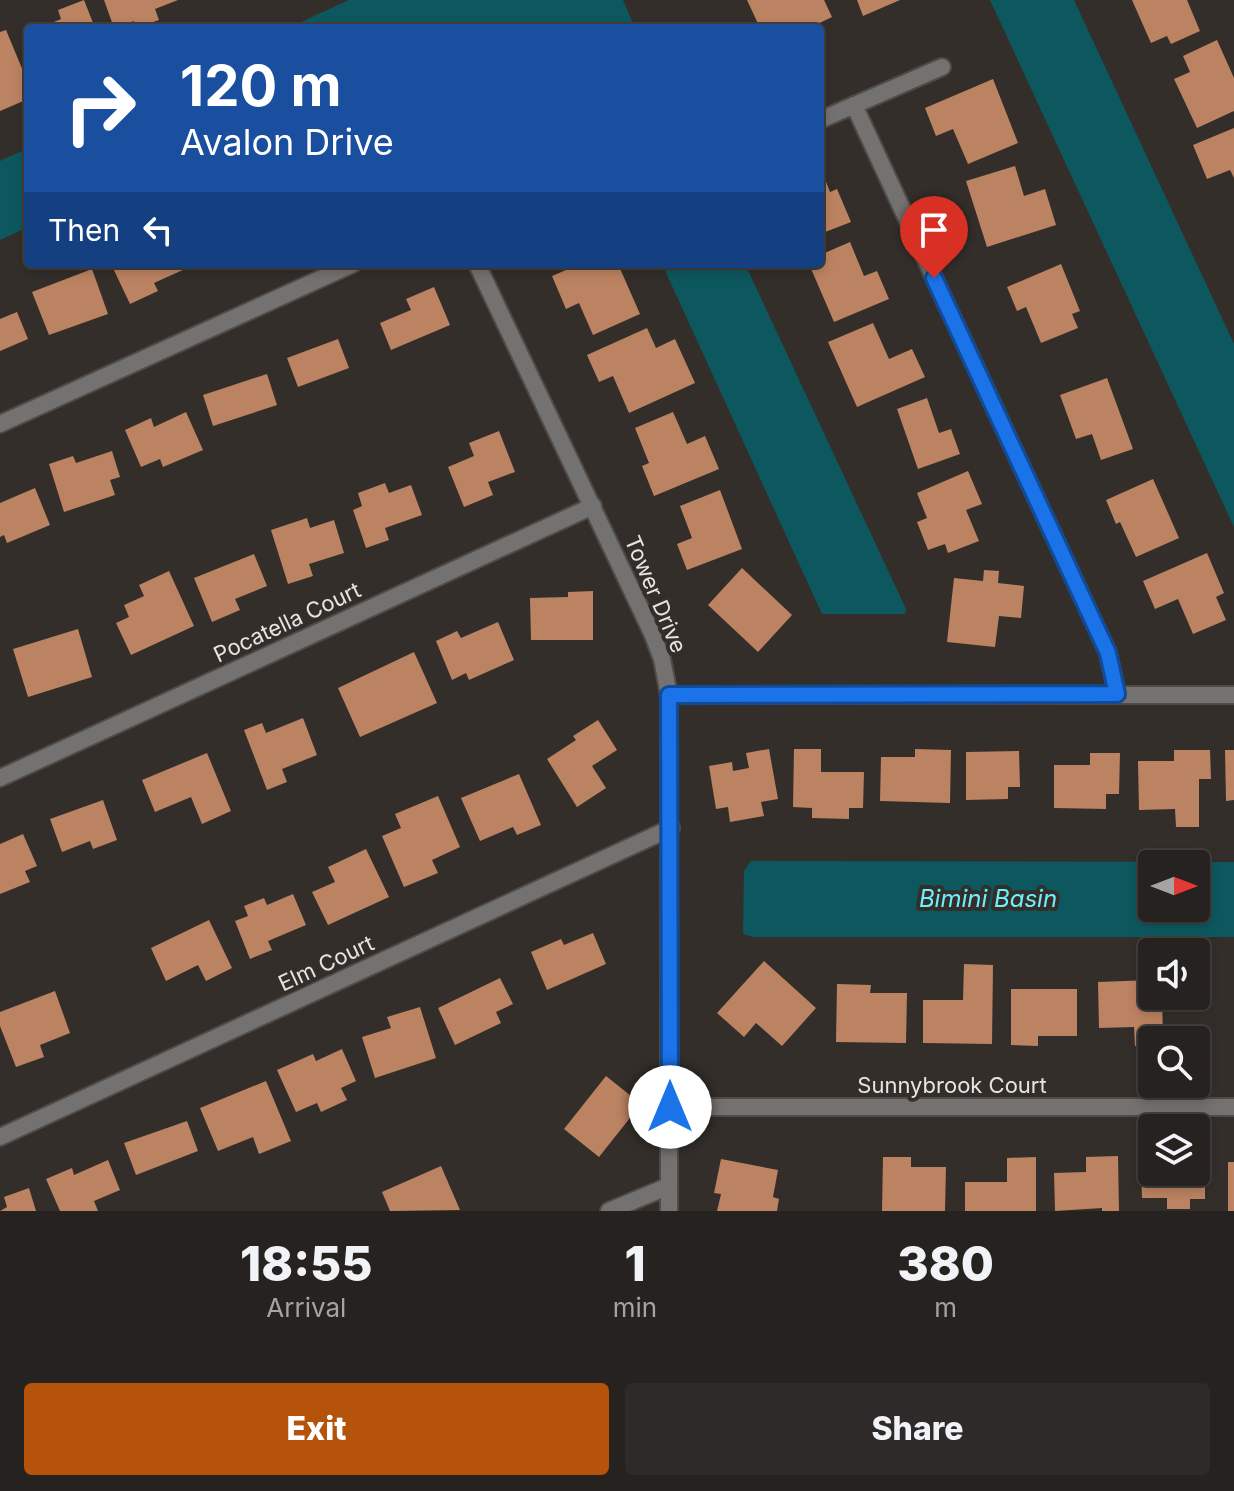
<!DOCTYPE html>
<html lang="en">
<head>
<meta charset="utf-8">
<style>
	body { margin:0; font-family:Inter,sans-serif; background:#2e2a29; color:#f1f3f6; height:100vh; display:flex; flex-direction:column; font-size:30px; white-space:nowrap }
	* { box-sizing:border-box; margin:0 }
	p { font-size:26px; color:#a4a4a5 }
	.icon { flex:none; width:44px; height:44px; fill:none; stroke:currentColor; stroke-width:2; stroke-linecap:round; stroke-linejoin:round }
	.map { position:relative; height:1211px; overflow:hidden }
	.sheet { display:flex; flex-direction:column; background:#262220; flex:1 }
	.sheet>* { flex:none }
	.hud { position:absolute; left:24px; top:24px; width:800px; height:244px; border-radius:8px; box-shadow:0 4px 12px #0003,0 0 0 2px #423f3e; background:#1a4fa0; color:#fff; overflow:hidden }
	.needle { width:52px; rotate:90deg }
	.tools { position:absolute; left:1138px; top:850px; display:grid; gap:16px }
	.tools a { display:grid; place-items:center; width:72px; height:72px; border-radius:8px; background:#262220; box-shadow:0 4px 12px #0003,0 0 0 2px #423f3e; font-size:40px }
	.pin { position:absolute; display:grid; place-items:center; width:68px; height:68px; color:#fff; margin:-82px -34px; border-radius:50% 50% 50% 0; rotate:-45deg; box-shadow:0 0 8px #0007 }
	.pin .icon { rotate:45deg }
	.me { position:absolute; width:88px; margin:-44px; rotate:0deg; stroke-linejoin:round; filter:drop-shadow(0 0 6px #0008) }
	.turn { display:flex; align-items:center; gap:28px; height:168px; padding:0 24px; font-size:36px }
	.turn .icon { width:104px; height:104px; stroke-width:2.5 }
	.turn b { display:block; font-size:56px; line-height:68px }
	.then { display:flex; align-items:center; height:76px; padding:0 24px; background:#0003; gap:16px; font-size:30px }
	.eta { display:flex; justify-content:space-evenly; align-items:center; height:136px; text-align:center }
	.eta b { font-size:48px; font-weight:800; line-height:56px }
	.action { display:flex; gap:16px; margin-top:auto; padding:16px 24px }
	.action a { flex:1; height:92px; border-radius:8px; background:#b45309; color:#fff; font-size:32px; font-weight:800; line-height:92px; text-align:center }
	.action a+a { background:#2e2a29; color:#f1f3f6 }
	.map>svg:first-child { display:block }
	.water { fill:#0d585e; fill-rule:evenodd }
	.building { fill:#bc8362 }
	.lines { fill:none; stroke-linecap:round; stroke-linejoin:round }
	.minor-casing { stroke:#504b47; stroke-width:20 }
	.minor { stroke:#747270; stroke-width:16 }
	.route-casing { stroke:#114b97; stroke-width:20 }
	.route { stroke:#1a73e8; stroke-width:14 }
	.labels { text-anchor:middle; stroke-width:8; stroke-linejoin:round; paint-order:stroke }
	.street-label { font-size:22px; fill:#e7e4e1; stroke:#332e2a }
	.water-label { font-size:24px; font-style:italic; fill:#6eeffb; stroke:#332e2a }
</style>
</head>
<body>
<div class="map">
<svg width="1234" height="1211" viewBox="0 0 1234 1211">
	<rect width="100%" height="100%" fill="#332e2a"/>
	<!-- water -->
	<g class="water">
		<path d="M349 0H623L635 28H288Z"/>
		<path d="M990 0H1074L1234 344V527Z"/>
		<path d="M28 148V227L0 240V161Z"/>
		<path d="M662 264H745L906 609 905 614H822Z"/>
		<path d="M751 861 1234 862V937H753L743 934 744 871ZM1196 864V908H1152V864Z"/>
	</g>
	<!-- building -->
	<g class="building">
		<path d="M84 0 95 28H40L61 19 58 10Z"/>
		<path d="M104 0H178L155 9 159 20 136 28 134 21 114 28Z"/>
		<path d="M747 0H824L832 17 809 28H760Z"/>
		<path d="M857 0H900L863 16Z"/>
		<path d="M1132 0H1187L1200 31 1171 44 1167 36 1151 43Z"/>
		<path d="M6 30 28 83V99L0 111V32Z"/>
		<path d="M1217 40 1234 78V111L1197 128 1174 79 1190 72 1183 56Z"/>
		<path d="M993 79 1018 143 968 164 953 129 936 136 925 108Z"/>
		<path d="M1234 128V178L1230 170 1207 179 1193 145Z"/>
		<path d="M820 166 830 192 837 189 851 222 820 234Z"/>
		<path d="M1015 166 1024 196 1045 189 1056 225 987 247 966 181Z"/>
		<path d="M850 242 864 276 877 271 889 299 834 322 809 264H820V255Z"/>
		<path d="M116 264H183L185 269 154 283 158 291 130 304 112 266Z"/>
		<path d="M580 264H618L640 314 593 335 579 303 566 309 552 276Z"/>
		<path d="M1061 264 1080 311 1072 314 1078 328 1041 343 1026 307 1017 311 1007 287Z"/>
		<path d="M92 269 108 314 49 335 32 292Z"/>
		<path d="M434 287 450 325 391 350 380 323 411 310 406 299Z"/>
		<path d="M17 312 28 339 0 351V319Z"/>
		<path d="M873 323 889 359 912 349 925 377 857 407 828 342Z"/>
		<path d="M647 328 656 348 675 339 695 383 629 413 613 376 599 382 587 355Z"/>
		<path d="M338 339 349 368 298 387 287 358Z"/>
		<path d="M267 374 277 405 213 426 203 395Z"/>
		<path d="M1107 378 1133 449 1101 460 1092 434 1076 439 1060 395Z"/>
		<path d="M927 398 939 433 951 429 960 454 918 469 897 409Z"/>
		<path d="M186 412 203 450 163 467 160 459 141 467 125 430 151 418 154 427Z"/>
		<path d="M673 412 687 444 705 436 719 469 654 496 642 466 649 463 635 428Z"/>
		<path d="M499 431 515 472 488 482 493 495 464 507 448 467 474 456 469 443Z"/>
		<path d="M112 451 120 477 110 480 115 495 64 512 49 464 73 456 76 463Z"/>
		<path d="M968 471 982 504 966 510 979 541 948 553 945 544 928 550 917 522 927 518 917 493Z"/>
		<path d="M1153 479 1179 538 1136 557 1120 522 1116 524 1106 500Z"/>
		<path d="M385 483 389 493 411 485 422 515 385 528 389 540 366 548 353 510 362 506 358 493Z"/>
		<path d="M35 488 50 525 7 543 4 535 0 537V503Z"/>
		<path d="M720 490 742 549 687 570 677 544 692 538 680 506Z"/>
		<path d="M307 518 310 528 334 520 344 553 309 564 313 576 288 584 271 530Z"/>
		<path d="M1207 553 1224 593 1216 597 1226 620 1193 634 1178 599 1155 609 1143 581Z"/>
		<path d="M254 554 267 586 235 599 240 610 212 622 194 578Z"/>
		<path d="M742 568 792 615 758 652 708 605Z"/>
		<path d="M984 570 999 571 998 583 1024 586 1021 618 999 616 995 647 947 642 954 578 983 581Z"/>
		<path d="M169 571 194 626 131 655 116 623 129 617 124 605 144 596 139 585Z"/>
		<path d="M593 591V640H531L530 598 568 597V592Z"/>
		<path d="M498 622 514 660 469 680 466 673 452 680 436 641 457 631 461 638Z"/>
		<path d="M78 629 92 677 28 697 13 649Z"/>
		<path d="M414 652 437 703 360 737 338 688Z"/>
		<path d="M303 718 317 755 282 769 287 782 267 790 244 730 262 723 266 733Z"/>
		<path d="M598 720 617 750 592 766 606 788 577 807 547 759 576 740 573 736Z"/>
		<path d="M769 749 778 799 761 802 764 816 730 822 728 807 716 809 709 766 732 762 733 771 749 768 746 753Z"/>
		<path d="M794 749H821V772H864L863 808H849V819L812 818V808L793 807Z"/>
		<path d="M915 749 951 750 950 803 880 801 881 757H915Z"/>
		<path d="M1174 750H1210L1211 779H1199V827H1176L1175 809 1139 810 1138 761H1174Z"/>
		<path d="M1225 750H1234V800L1226 801Z"/>
		<path d="M1019 751 1020 787H1008V799L966 800V752Z"/>
		<path d="M207 753 231 811 202 824 191 797 155 812 142 780Z"/>
		<path d="M1090 753H1120L1119 794H1106V809L1054 808V765H1090Z"/>
		<path d="M519 774 541 825 517 835 513 827 480 841 461 798Z"/>
		<path d="M438 796 460 847 432 860 438 873 404 887 382 836 401 828 395 814Z"/>
		<path d="M103 800 117 840 93 849 90 841 62 852 50 819Z"/>
		<path d="M23 834 37 866 25 871 30 882 0 894V844Z"/>
		<path d="M366 849 389 897 328 925 312 892 335 882 328 867Z"/>
		<path d="M293 894 306 925 268 941 272 950 250 959 235 921 248 916 244 906 264 898 267 905Z"/>
		<path d="M209 920 232 968 206 981 198 965 166 981 151 948Z"/>
		<path d="M593 933 606 964 547 990 531 952 561 939 564 945Z"/>
		<path d="M764 961 816 1008 782 1046 756 1023 744 1037 717 1013Z"/>
		<path d="M964 964 993 965 992 1044 923 1043V1000H963Z"/>
		<path d="M500 978 513 1004 496 1012 501 1023 455 1045 438 1008Z"/>
		<path d="M1152 980V996H1162L1163 1040H1152V1046H1135L1134 1027 1099 1028 1098 982Z"/>
		<path d="M837 984 871 985 870 993H907L906 1043 836 1042Z"/>
		<path d="M1011 989H1077V1036H1038V1046L1011 1045Z"/>
		<path d="M55 991 70 1033 40 1045 44 1057 16 1067 0 1026V1012Z"/>
		<path d="M420 1007 436 1058 375 1078 362 1037 391 1028 387 1017Z"/>
		<path d="M342 1049 356 1081 341 1088 347 1100 321 1112 317 1103 296 1112 277 1070 313 1054 316 1061Z"/>
		<path d="M606 1076 641 1104 599 1157 564 1129Z"/>
		<path d="M266 1081 291 1141 259 1154 253 1137 218 1151 200 1108Z"/>
		<path d="M187 1121 198 1151 136 1175 124 1143Z"/>
		<path d="M1118 1156 1119 1211H1102V1208L1055 1211 1054 1173 1086 1172V1157Z"/>
		<path d="M883 1157H911V1167H946L945 1211H882Z"/>
		<path d="M1036 1157V1211H965V1182H1007V1158Z"/>
		<path d="M1196 1157H1205V1199H1190V1209H1167V1198H1142L1141 1167 1152 1166V1172H1196Z"/>
		<path d="M721 1159 778 1170 773 1197 779 1199 777 1211H717L721 1194 714 1193Z"/>
		<path d="M108 1160 120 1190 94 1201 98 1211H60L46 1179 72 1168 74 1175Z"/>
		<rect x="1228" y="1162" width="6" height="49"/>
		<path d="M441 1166 460 1210 390 1211 382 1192Z"/>
		<path d="M29 1188 36 1211H0L7 1207 4 1197Z"/>
	</g>
	<g class="lines">
		<defs>
			<g id="minor">
				<path d="M854 105 1108 653 1117 694"/>
				<path d="M820 120 942 67"/>
				<path d="M477 264 652 633 662 659 669 695V1211"/>
				<path d="M0 424 353 264"/>
				<path d="M669 695H1234"/>
				<path d="M0 778 593 506"/>
				<path d="M670 1107H1234"/>
				<path d="M0 1137 671 828"/>
				<path d="M609 1211 669 1186"/>
			</g>
		</defs>
		<!-- minor casing -->
		<use href="#minor" class="minor-casing"/>
		<!-- minor -->
		<use href="#minor" class="minor"/>
	</g>
	<g class="lines">
		<defs>
			<path id="route" d="M670 1107 669 695 1117 694 1108 653 934 278"/>
		</defs>
		<!-- route casing -->
		<use href="#route" class="route-casing"/>
		<!-- route -->
		<use href="#route" class="route"/>
	</g>
	<g class="labels">
		<!-- street labels -->
		<g class="street-label">
			<text transform="translate(656 594) rotate(67)" y="8">Tower Drive</text>
			<text transform="translate(287 622) rotate(-25)" y="8">Pocatella Court</text>
			<text transform="translate(326 963) rotate(-25)" y="8">Elm Court</text>
			<text x="952" y="1093">Sunnybrook Court</text>
		</g>
		<!-- water labels -->
		<g class="water-label">
			<text x="988" y="907">Bimini Basin</text>
		</g>
	</g>
</svg>
<div class="tools">
<a><svg class="needle" viewBox="-14 -14 28 28"><path d="M0-13l5 13h-10z" fill="#e53935"/><path d="M0 13l5-13h-10z" fill="#a4a4a5"/></svg></a>
<a><svg class="icon" aria-label="sound" viewBox="0 0 24 24"><path d="M4 9h4l5-4v14l-5-4H4zM17 9q2 3 0 6"/></svg></a>
<a><svg class="icon" aria-label="search" viewBox="0 0 24 24"><circle cx="10" cy="10" r="6"/><path d="M15 15l6 6"/></svg></a>
<a><svg class="icon" aria-label="layers" viewBox="0 0 24 24"><path d="M12 4l9 5-9 5-9-5zM3 14l9 5 9-5"/></svg></a>
</div>
<div class="pin" style="left:934px;top:278px;background:#d93025"><svg class="icon" aria-label="arrive" viewBox="0 0 24 24"><path d="M6 21V4h12l-3 4 3 4H6"/></svg></div>
<svg class="me" style="left:670px;top:1107px" viewBox="-20 -20 40 40"><circle r="19" fill="#fff"/><path d="M0-13L10 11 0 6-10 11z" fill="#1a73e8"/></svg>
<div class="hud">
<div class="turn"><svg class="icon" aria-label="right" viewBox="0 0 24 24"><path d="M7 20v-9h11M14 6l5 5-5 5"/></svg><div><b>120 m</b>Avalon Drive</div></div>
<div class="then">Then<svg class="icon" aria-label="left" viewBox="0 0 24 24"><path d="M17 20v-9H6M10 6l-5 5 5 5"/></svg></div>
</div>
</div>
<section class="sheet">
<div class="eta">
<div><b>18:55</b><p>Arrival</p></div>
<div><b>1</b><p>min</p></div>
<div><b>380</b><p>m</p></div>
</div>
<div class="action"><a>Exit</a><a>Share</a></div>
</section>
</body>
</html>
